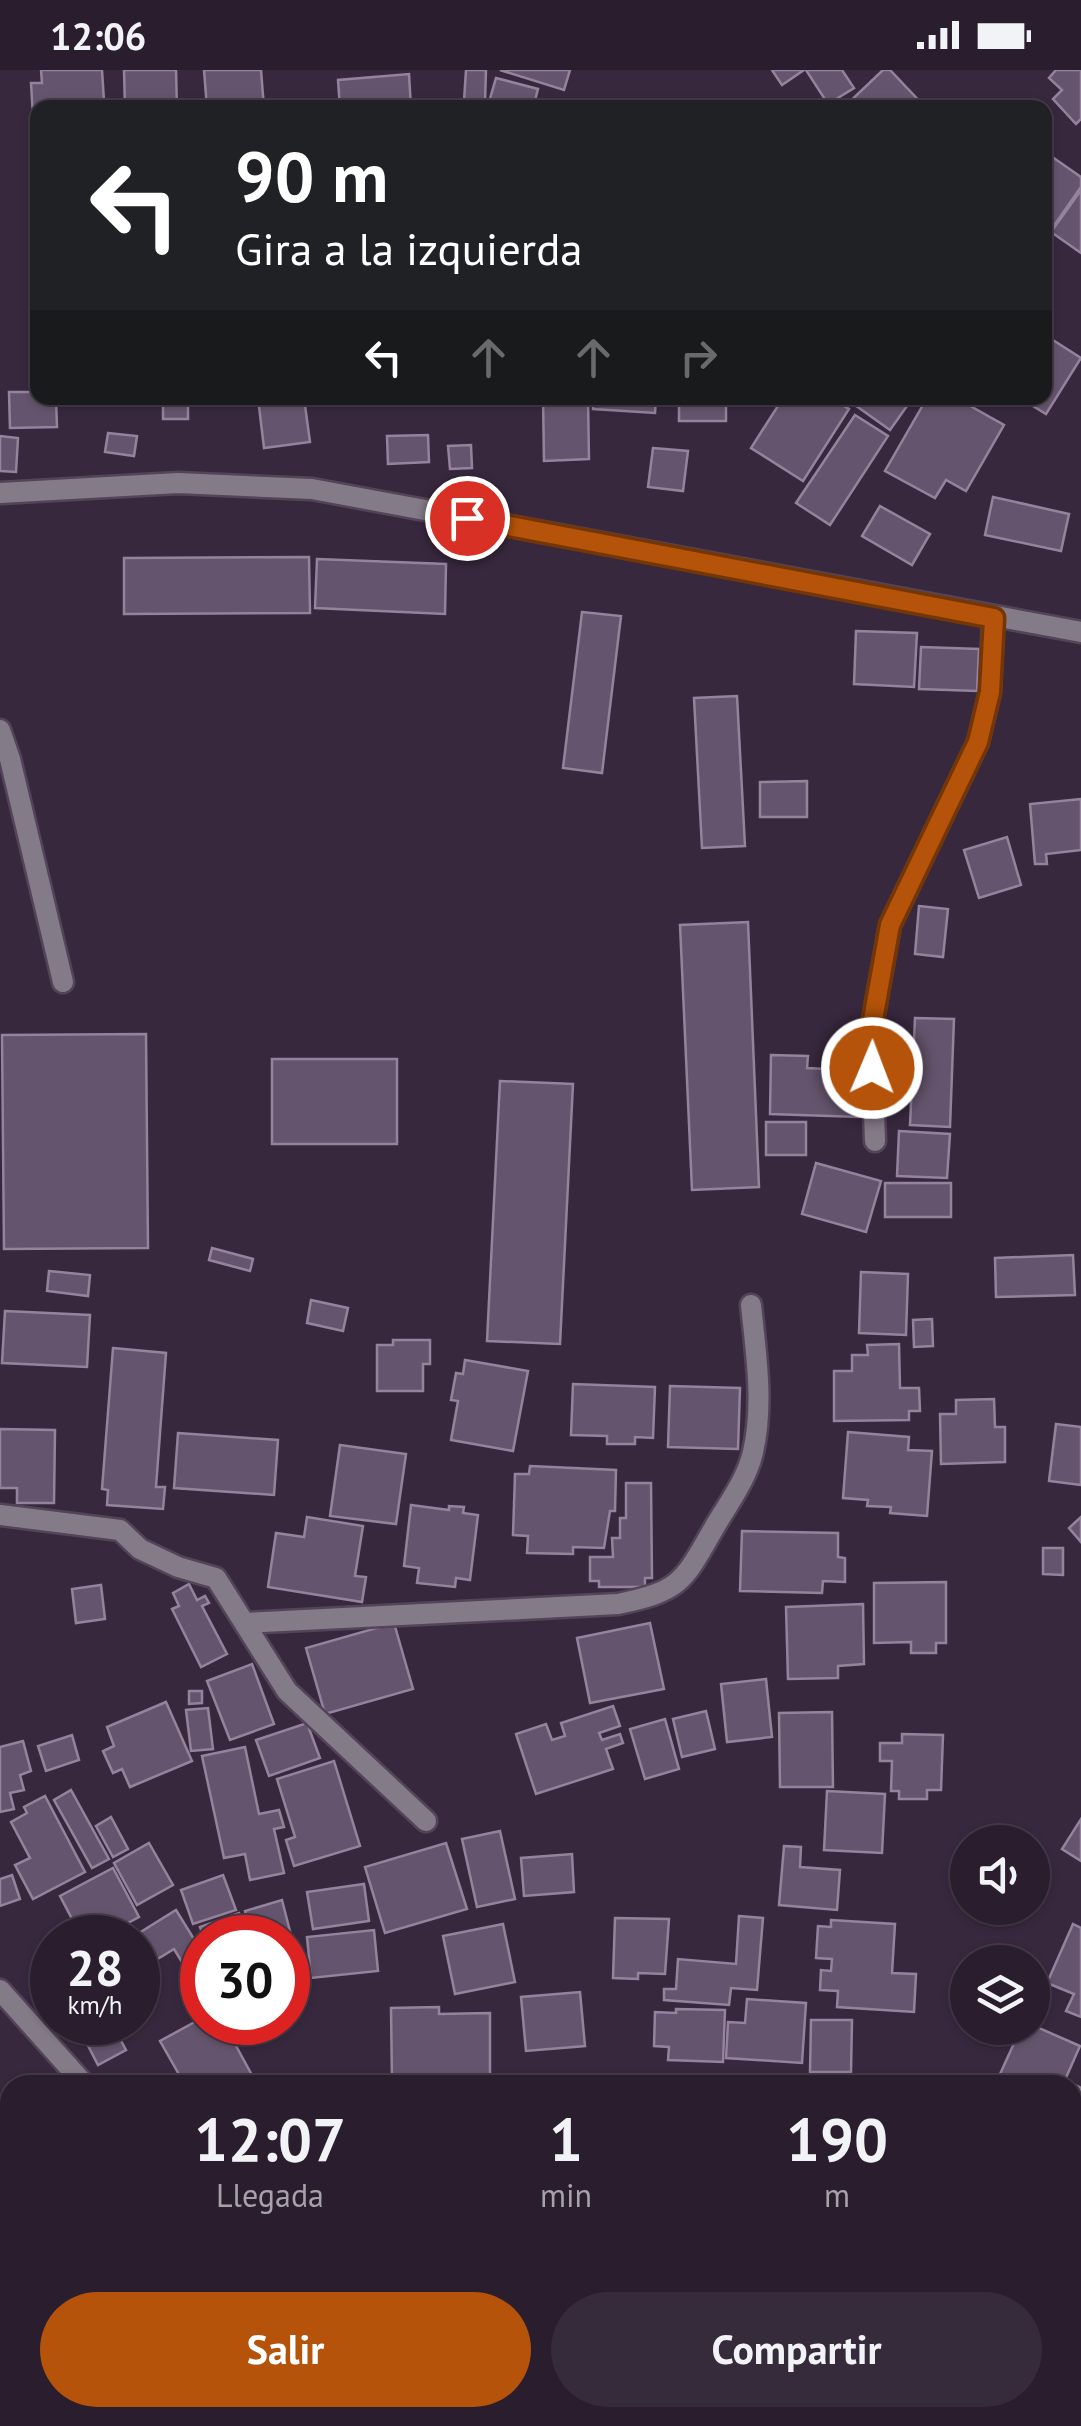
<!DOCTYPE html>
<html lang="es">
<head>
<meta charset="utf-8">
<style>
	body { margin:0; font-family:"PT Sans",sans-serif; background:#362b3a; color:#f1f3f6; height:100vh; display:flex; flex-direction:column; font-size:38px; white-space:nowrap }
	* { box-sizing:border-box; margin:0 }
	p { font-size:32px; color:#a5a2aa }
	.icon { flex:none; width:55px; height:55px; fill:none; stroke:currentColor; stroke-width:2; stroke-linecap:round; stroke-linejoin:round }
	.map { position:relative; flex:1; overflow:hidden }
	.details { position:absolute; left:0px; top:2005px; width:1082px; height:352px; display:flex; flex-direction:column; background:#2a1e2e; border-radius:30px 30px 0 0; box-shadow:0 2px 8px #0004,0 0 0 2px #463c4a }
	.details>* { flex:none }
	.guide { position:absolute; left:30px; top:30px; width:1022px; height:305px; border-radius:20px; box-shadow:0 2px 8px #0004,0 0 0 2px #463c4a; background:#202124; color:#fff; overflow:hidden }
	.controls { position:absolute; left:950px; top:1755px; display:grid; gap:20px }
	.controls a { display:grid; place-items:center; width:100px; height:100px; border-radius:50%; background:#2a1e2e; box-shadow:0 2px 8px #0004,0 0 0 2px #463c4a; font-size:50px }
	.speed { position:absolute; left:30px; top:1845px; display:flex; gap:20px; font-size:50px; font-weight:700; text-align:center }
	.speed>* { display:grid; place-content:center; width:130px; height:130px; border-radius:50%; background:#2a1e2e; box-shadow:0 2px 8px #0004,0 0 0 2px #463c4a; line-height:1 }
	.speed small { font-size:25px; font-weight:400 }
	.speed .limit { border:15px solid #d22; background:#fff; color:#111 }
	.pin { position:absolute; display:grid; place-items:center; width:85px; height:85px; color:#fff; margin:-42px; border:5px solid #fff; border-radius:50%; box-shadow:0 2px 10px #0007 }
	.me { position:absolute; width:110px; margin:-55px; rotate:1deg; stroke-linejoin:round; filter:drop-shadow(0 0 8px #0008) }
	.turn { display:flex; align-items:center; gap:35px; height:210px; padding:0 40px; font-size:45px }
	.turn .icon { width:130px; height:130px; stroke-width:2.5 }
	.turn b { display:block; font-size:70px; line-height:85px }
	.lanes { display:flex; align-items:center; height:95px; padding:0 40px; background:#0003; justify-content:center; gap:50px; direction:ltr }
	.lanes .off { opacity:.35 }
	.eta { display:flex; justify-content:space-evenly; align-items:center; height:170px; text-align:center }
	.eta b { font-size:60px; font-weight:700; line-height:70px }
	.primary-button { display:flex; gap:20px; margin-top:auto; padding:20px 40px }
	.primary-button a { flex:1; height:115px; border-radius:60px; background:#b45309; color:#fff; font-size:40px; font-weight:700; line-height:115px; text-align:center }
	.primary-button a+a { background:#362b3a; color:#f1f3f6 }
	.status { display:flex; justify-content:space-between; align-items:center; height:70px; padding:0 50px; background:#2a1e2e; direction:ltr }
	.status svg { height:28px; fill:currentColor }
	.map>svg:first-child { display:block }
	.building { fill:#65546d; stroke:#95839e; stroke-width:2.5 }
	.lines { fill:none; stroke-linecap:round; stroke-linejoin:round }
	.minor-casing { stroke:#544459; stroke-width:25 }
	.tertiary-casing { stroke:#544459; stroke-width:25 }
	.minor { stroke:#837b87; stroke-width:20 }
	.tertiary { stroke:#837b87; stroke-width:20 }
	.route-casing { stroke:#753606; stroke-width:25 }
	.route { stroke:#b45309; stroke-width:18 }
</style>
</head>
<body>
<div class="status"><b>12:06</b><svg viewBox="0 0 49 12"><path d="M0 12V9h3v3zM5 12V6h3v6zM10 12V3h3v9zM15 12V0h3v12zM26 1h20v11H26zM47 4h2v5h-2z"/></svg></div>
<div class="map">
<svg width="1081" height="2356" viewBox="0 0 1081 2356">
	<rect width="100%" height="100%" fill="#38283e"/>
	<!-- building -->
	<g class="building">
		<path d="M41 0H102L104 31 110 30V38H38V47H33L31 13H42Z"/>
		<path d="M124 0H176L177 38H125Z"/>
		<path d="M204 0H261L264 38H207Z"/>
		<path d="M466 0H486L485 32 464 31Z"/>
		<path d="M500 0H570L564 20Z"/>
		<path d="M772 0H804L782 15Z"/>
		<path d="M806 0H842L854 18 828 34Z"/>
		<path d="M883 0H890L926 38H843Z"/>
		<path d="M1056 0H1081V49L1076 54 1053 29 1062 20 1049 8Z"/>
		<path d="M409 4 411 38H340L338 10Z"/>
		<path d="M496 8 538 19 533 38H509L489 32Z"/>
		<path d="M1048 84 1081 107V117L1053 157 1045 151V88Z"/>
		<path d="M1081 120V183L1051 162Z"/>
		<path d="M31 219H38V261H35Z"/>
		<path d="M1045 265 1081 288 1046 344 1020 328H1045Z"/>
		<path d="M9 322H38V328H56L57 357 10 358Z"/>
		<rect x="65" y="328" width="43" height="5"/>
		<rect x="163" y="328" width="25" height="21"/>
		<path d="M258 328H304L310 372 264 378Z"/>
		<path d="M543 328H588L589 389 544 391Z"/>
		<path d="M593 328H656L655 343 593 339Z"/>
		<rect x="679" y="328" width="47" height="23"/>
		<path d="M783 328H830L849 339 803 411 751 378Z"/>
		<path d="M845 328H911L912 329 890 360Z"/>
		<path d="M927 328H956L1004 355 966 421 946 410 935 428 885 401Z"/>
		<path d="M855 345 888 366 830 455 796 433Z"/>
		<path d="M108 363 137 366 134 386 105 382Z"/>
		<path d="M428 365 429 392 388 394 387 366Z"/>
		<path d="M0 366 18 368 16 402 0 401Z"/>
		<path d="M471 375 472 398 450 399 448 376Z"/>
		<path d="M653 378 688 381 683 421 648 417Z"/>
		<path d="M993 427 1069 444 1061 481 985 465Z"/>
		<path d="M880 436 930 464 912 495 862 466Z"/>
		<path d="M309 487 310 543 124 544V488Z"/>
		<path d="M317 489 446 494 445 544 315 538Z"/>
		<path d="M582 542 621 546 602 703 563 698Z"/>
		<path d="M856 561 917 563 914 617 854 614Z"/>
		<path d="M921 577 979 579 977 621 919 619Z"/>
		<path d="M737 626 745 776 702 778 694 628Z"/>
		<path d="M807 711V747H760V712Z"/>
		<path d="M1081 729V780L1046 784 1047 794H1035L1030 734Z"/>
		<path d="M1007 767 1021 815 979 828 964 780Z"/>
		<path d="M919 836 948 839 943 887 915 884Z"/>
		<path d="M748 852 759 1117 692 1120 680 855Z"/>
		<path d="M915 948 954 949 950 1057 910 1055Z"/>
		<path d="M146 964 148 1178 4 1179 2 965Z"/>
		<path d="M771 985 808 986 807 998 827 999V991L860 992 859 1047 770 1044Z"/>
		<rect x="272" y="989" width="125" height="85"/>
		<path d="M500 1011 573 1014 560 1274 487 1271Z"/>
		<rect x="766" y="1052" width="40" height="33"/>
		<path d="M899 1061 950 1064 947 1108 897 1106Z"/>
		<path d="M816 1093 881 1111 866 1162 802 1144Z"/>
		<rect x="885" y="1113" width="66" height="34"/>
		<path d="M212 1178 253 1189 250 1201 209 1190Z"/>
		<path d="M1073 1185 1075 1225 996 1227 995 1188Z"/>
		<path d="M49 1201 90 1205 88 1226 47 1221Z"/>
		<path d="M861 1202 908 1204 906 1265 859 1263Z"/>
		<path d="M311 1230 348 1238 343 1261 307 1253Z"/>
		<path d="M5 1241 90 1245 87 1297 2 1293Z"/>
		<path d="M932 1249 933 1276 914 1277 913 1250Z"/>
		<path d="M393 1270H430V1294H423V1321H377V1275H393Z"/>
		<path d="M899 1274 900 1318H919L920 1341H909V1350L834 1351V1301H852V1285H868L867 1275Z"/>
		<path d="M113 1278 166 1283 156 1417H165L163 1439 107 1435 108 1420 102 1419Z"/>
		<path d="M465 1290 528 1301 513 1381 451 1370 458 1331 451 1330 456 1303 463 1304Z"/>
		<path d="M573 1314 655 1317 653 1368 635 1367V1374H607V1366L571 1365Z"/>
		<path d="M670 1316 740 1318 738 1379 668 1377Z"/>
		<path d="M994 1329 995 1357H1005V1392L941 1394 940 1344H956V1330Z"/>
		<path d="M1056 1354 1081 1357V1415L1049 1411Z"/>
		<path d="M0 1359 55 1360 54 1433H17V1418H0Z"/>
		<path d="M848 1362 909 1367 908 1380 932 1381 927 1446 890 1443 891 1437 867 1436 868 1430 843 1428Z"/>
		<path d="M178 1363 278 1370 274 1425 174 1418Z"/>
		<path d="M340 1375 406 1384 396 1454 330 1446Z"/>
		<path d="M530 1396 616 1400 615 1441H610L604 1478 573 1477V1484L527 1483 528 1466 513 1465 515 1404H529Z"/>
		<path d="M626 1413H651L652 1508H645V1517H599V1511H590V1487H613L612 1468H620V1448H626Z"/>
		<path d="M411 1435 449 1440V1436L464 1437 463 1443 478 1445 470 1510 456 1508 455 1517 417 1513 419 1498 404 1496Z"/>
		<path d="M307 1447 363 1456 355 1506 366 1507 362 1532 268 1517 276 1463 304 1467Z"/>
		<path d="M1081 1447V1472L1069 1458Z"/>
		<path d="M742 1461 838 1463V1487L845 1488V1512L823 1511 822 1523 740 1521Z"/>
		<path d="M1043 1478H1063V1505L1043 1504Z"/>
		<path d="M946 1512V1573H936V1583H911V1572L874 1573V1513Z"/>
		<path d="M189 1514 197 1530 205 1526 209 1533 202 1536 227 1584 201 1597 172 1539 179 1536 173 1523Z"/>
		<path d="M101 1515 105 1549 76 1553 72 1519Z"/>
		<path d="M863 1534 864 1594 838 1596V1608L788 1609 786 1537Z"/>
		<path d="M394 1553 413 1619 325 1644 306 1578Z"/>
		<path d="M650 1553 664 1619 590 1633 577 1568Z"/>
		<path d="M252 1594 274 1654 230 1670 207 1611Z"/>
		<path d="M766 1609 772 1667 727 1672 721 1614Z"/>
		<path d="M189 1621H202V1633L189 1634Z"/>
		<path d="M166 1632 192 1691 130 1717 122 1699 113 1703 103 1681 114 1676 107 1657Z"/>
		<path d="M613 1636 620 1656 599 1663 602 1670 620 1664 623 1673 606 1679 613 1699 536 1724 516 1664 546 1654 552 1670 565 1666 561 1653Z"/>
		<path d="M208 1638 213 1679 191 1681 186 1640Z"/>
		<path d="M706 1641 715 1679 682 1687 673 1649Z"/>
		<path d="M832 1642 833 1717H780L779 1643Z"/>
		<path d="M665 1649 679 1699 645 1709 630 1659Z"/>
		<path d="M307 1653 320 1688 269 1706 256 1670Z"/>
		<path d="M902 1664 943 1665 941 1720H927V1729H899V1721H891L892 1691H880V1673H902Z"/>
		<path d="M72 1665 79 1690 46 1701 38 1676Z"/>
		<path d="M23 1671 31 1701 20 1705 24 1720 10 1723 14 1739 0 1742V1677Z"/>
		<path d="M245 1677 259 1744 279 1740 284 1757 274 1759 284 1803 250 1810 245 1784 224 1788 202 1686Z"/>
		<path d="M334 1691 360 1776 294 1796 286 1770 295 1767 277 1709Z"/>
		<path d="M71 1720 109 1789 92 1798 54 1730Z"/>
		<path d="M827 1721 885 1724 882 1783 824 1780Z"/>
		<path d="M45 1726 85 1802 33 1829 15 1795 30 1788 11 1752 27 1743 24 1737Z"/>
		<path d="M111 1747 128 1779 113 1787 96 1756Z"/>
		<path d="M1081 1749V1791L1062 1779Z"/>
		<path d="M500 1761 515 1829 477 1837 462 1769Z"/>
		<path d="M149 1773 173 1815 137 1835 114 1793Z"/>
		<path d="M446 1773 467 1839 385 1863 365 1797Z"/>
		<path d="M784 1776 801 1777 800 1797 840 1800 837 1840 779 1835Z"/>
		<path d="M572 1784 574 1822 524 1826 521 1788Z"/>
		<path d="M113 1798 139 1847 100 1868H82L60 1826Z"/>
		<path d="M12 1805 20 1829 0 1836V1809Z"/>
		<path d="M223 1805 236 1840 193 1854 181 1820Z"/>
		<path d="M364 1814 369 1851 313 1859 307 1822Z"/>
		<path d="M282 1830 291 1865 252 1868 245 1841Z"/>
		<path d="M176 1840 202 1882V1907L194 1912 174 1879 138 1901V1868H131Z"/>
		<path d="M239 1843 248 1868H204L200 1857Z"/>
		<path d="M739 1846 763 1848 757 1920 731 1918 729 1935 664 1930V1919H676L678 1889 736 1894Z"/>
		<path d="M615 1848 669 1849 665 1904 638 1903V1909L613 1908Z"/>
		<path d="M831 1850 895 1854 892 1903 916 1904 914 1942 837 1937 838 1921 820 1920 821 1900 831 1901 832 1889 816 1888 818 1856 831 1857Z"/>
		<path d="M503 1854 515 1912 455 1924 443 1866Z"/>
		<path d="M1073 1854 1081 1858V1947L1066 1941 1074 1924 1047 1913Z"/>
		<path d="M374 1860 378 1901 311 1908 307 1867Z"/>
		<path d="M580 1922 585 1976 526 1981 521 1927Z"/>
		<path d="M747 1929 806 1933 802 1993 726 1988 728 1952 745 1953Z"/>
		<path d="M439 1937V1944L490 1943V2012L392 2013 391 1938Z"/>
		<path d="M676 1939 725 1940 723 1992 668 1990 669 1977 654 1976 655 1942 676 1943Z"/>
		<path d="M202 1948V1952H209L211 1956 223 1952 253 2007 239 2015H216L213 2009 202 2015H185L160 1971Z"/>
		<path d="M811 1950H852L851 2002H810Z"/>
		<path d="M107 1952H111L126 1980 98 1995 83 1966Z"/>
		<path d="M1032 1955 1080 1976 1065 2010 1081 2018V2076L1072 2072V2015H995L1021 1958H1032Z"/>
		<path d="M461 2348 462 2356H424Z"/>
	</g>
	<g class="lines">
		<defs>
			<g id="minor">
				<path d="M0 660 10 689 63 912"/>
				<path d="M875 1071 871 961 890 855 978 672 990 622 993 548"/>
				<path d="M0 1445 120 1460 140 1479 178 1497 216 1508 287 1621 426 1751"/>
				<path d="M246 1553 618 1534C681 1521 683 1512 714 1458 728 1434 747 1409 753 1382 764 1334 756 1284 751 1235"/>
				<path d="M0 1920 85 2015"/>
				<path d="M235 2348 239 2356"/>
			</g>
			<path id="tertiary" d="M0 423 178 413 312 419 1081 562"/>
		</defs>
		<!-- minor casing -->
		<use href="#minor" class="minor-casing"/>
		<!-- tertiary casing -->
		<use href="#tertiary" class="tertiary-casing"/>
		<!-- minor -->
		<use href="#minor" class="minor"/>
		<!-- tertiary -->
		<use href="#tertiary" class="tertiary"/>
	</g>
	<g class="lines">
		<defs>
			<path id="route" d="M467 448 994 548 990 622 978 672 890 855 871 961 872 998"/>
		</defs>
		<!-- route casing -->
		<use href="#route" class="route-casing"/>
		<!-- route -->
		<use href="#route" class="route"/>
	</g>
</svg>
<div class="controls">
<a><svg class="icon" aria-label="sound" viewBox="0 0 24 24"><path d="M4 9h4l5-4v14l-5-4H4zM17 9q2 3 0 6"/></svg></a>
<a><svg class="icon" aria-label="layers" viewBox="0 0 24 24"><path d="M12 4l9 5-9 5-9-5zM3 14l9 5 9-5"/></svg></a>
</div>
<div class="speed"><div>28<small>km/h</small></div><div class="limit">30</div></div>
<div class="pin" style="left:467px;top:448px;background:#d93025"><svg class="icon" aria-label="arrive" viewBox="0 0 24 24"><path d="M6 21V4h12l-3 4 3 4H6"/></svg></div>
<svg class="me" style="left:872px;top:998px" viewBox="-20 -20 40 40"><circle r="17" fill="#b45309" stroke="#fff" stroke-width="3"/><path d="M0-11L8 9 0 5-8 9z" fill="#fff"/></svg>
<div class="guide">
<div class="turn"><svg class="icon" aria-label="left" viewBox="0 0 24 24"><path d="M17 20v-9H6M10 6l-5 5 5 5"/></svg><div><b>90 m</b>Gira a la izquierda</div></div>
<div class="lanes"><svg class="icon" aria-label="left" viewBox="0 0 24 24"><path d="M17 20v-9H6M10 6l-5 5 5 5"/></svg><svg class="icon off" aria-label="ahead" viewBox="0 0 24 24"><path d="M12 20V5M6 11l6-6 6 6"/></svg><svg class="icon off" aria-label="ahead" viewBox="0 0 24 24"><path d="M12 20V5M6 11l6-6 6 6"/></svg><svg class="icon off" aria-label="right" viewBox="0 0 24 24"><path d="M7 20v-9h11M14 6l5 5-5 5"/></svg></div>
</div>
<section class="details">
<div class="eta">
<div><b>12:07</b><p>Llegada</p></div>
<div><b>1</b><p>min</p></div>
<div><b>190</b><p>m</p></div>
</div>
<div class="primary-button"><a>Salir</a><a>Compartir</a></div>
</section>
</div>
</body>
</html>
